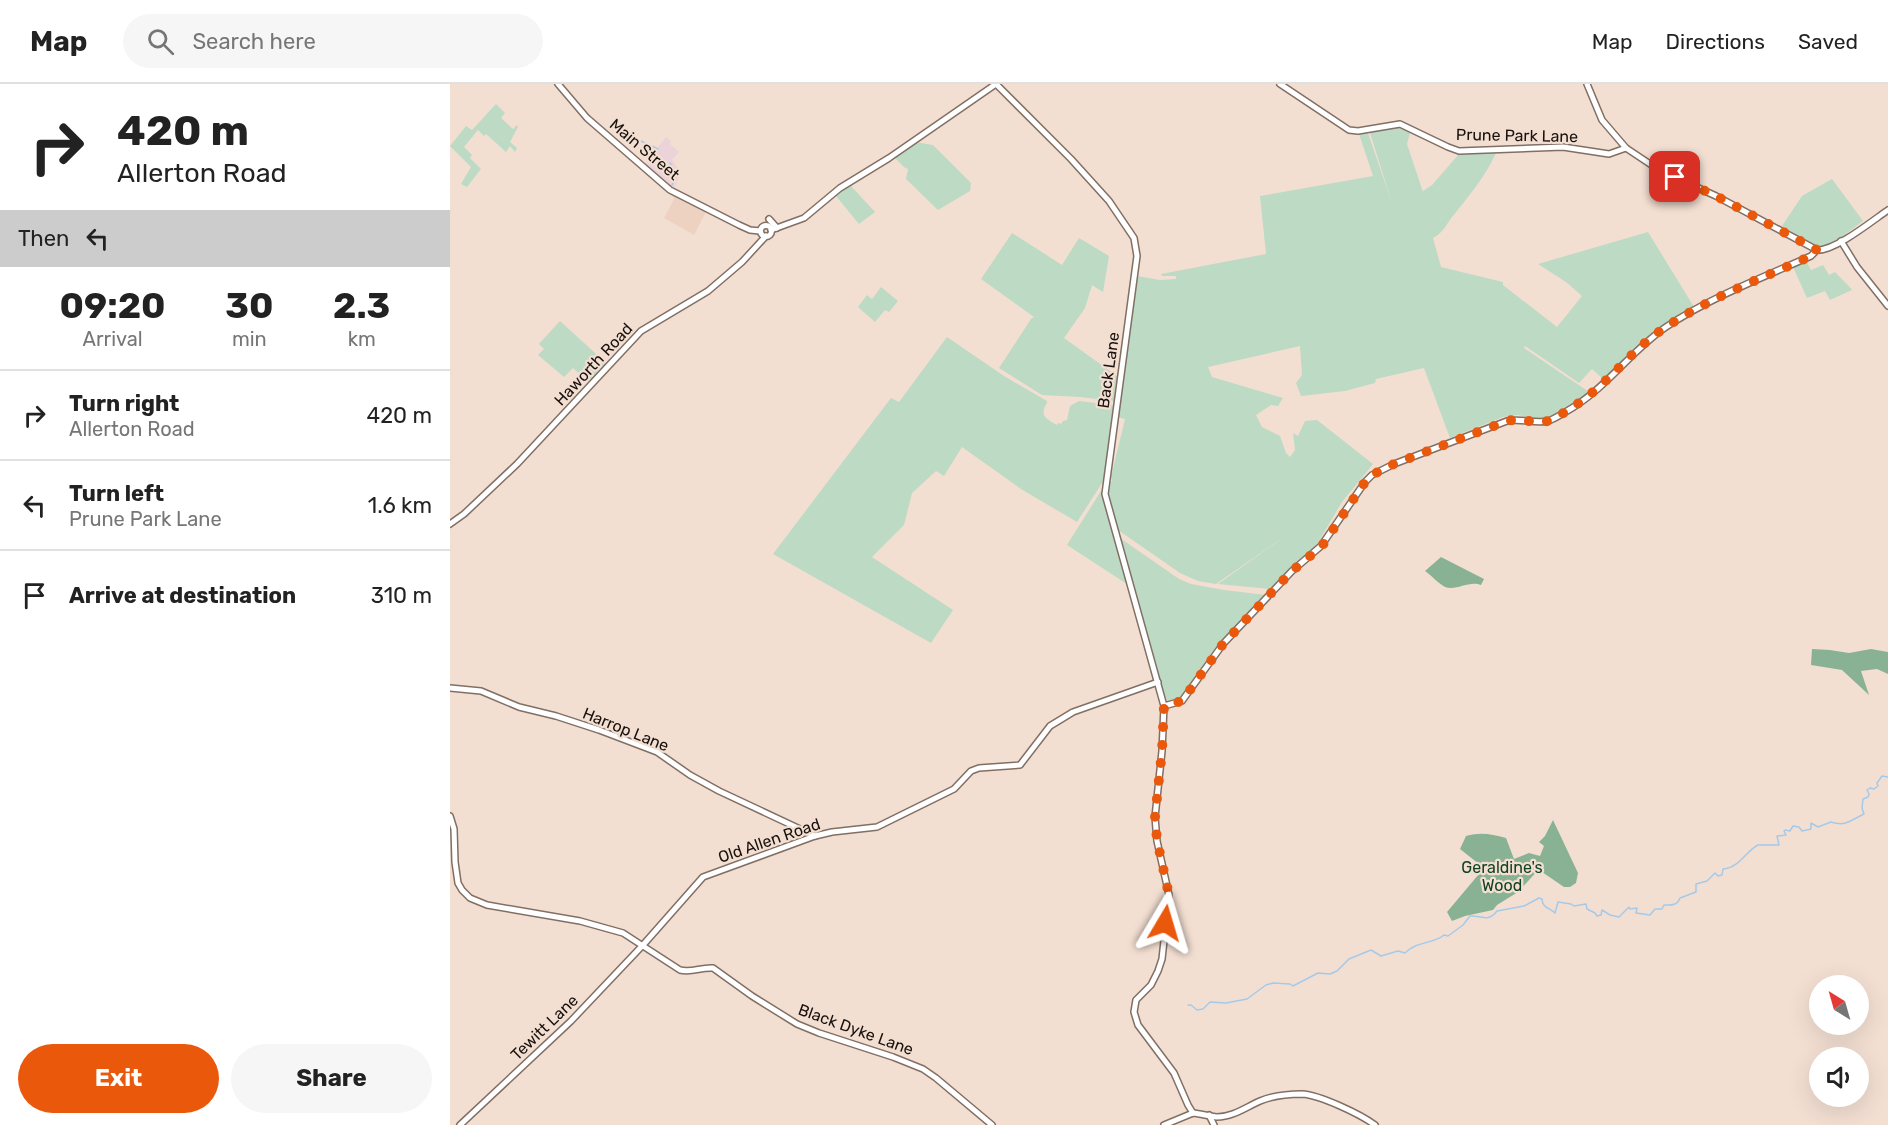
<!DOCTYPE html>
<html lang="en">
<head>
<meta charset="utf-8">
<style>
	body { margin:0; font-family:Rubik,sans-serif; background:#f6f6f6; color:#222; height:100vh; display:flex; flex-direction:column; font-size:22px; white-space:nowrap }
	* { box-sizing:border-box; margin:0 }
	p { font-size:20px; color:#767676 }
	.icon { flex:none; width:33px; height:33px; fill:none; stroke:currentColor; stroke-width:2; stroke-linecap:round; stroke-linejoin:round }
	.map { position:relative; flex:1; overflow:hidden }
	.panel { display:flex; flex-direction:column; background:#fff; width:450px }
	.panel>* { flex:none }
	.hud { background:#fff; color:#222; overflow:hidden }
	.needle { width:39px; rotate:323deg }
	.tools { position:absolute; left:1359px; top:891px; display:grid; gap:12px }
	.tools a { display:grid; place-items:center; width:60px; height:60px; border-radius:50%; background:#fff; box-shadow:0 6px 24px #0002; font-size:30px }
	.pin { position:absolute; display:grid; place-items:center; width:51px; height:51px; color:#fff; margin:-26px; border-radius:12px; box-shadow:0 3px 9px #0006 }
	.me { position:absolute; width:66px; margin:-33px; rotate:7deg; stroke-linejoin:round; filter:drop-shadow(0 0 4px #0008) }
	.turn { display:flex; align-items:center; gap:21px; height:126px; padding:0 18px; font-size:27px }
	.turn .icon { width:78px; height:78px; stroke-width:2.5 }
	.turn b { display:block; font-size:42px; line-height:51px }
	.then { display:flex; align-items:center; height:57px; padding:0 18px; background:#0003; gap:12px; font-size:22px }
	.eta { display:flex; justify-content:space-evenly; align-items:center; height:102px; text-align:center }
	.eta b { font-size:36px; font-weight:700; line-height:42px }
	.action { display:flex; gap:12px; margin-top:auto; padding:12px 18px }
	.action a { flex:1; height:69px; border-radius:36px; background:#ea580c; color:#fff; font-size:24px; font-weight:700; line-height:69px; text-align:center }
	.action a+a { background:#f6f6f6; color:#222 }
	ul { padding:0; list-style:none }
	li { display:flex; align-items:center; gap:18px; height:90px; padding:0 18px; border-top:2px solid #e0e0e0 }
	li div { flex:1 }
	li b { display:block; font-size:22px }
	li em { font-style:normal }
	header { display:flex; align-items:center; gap:36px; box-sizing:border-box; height:84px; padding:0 30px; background:#fff; border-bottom:2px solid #e0e0e0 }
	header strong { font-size:28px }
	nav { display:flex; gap:33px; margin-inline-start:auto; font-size:21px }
	.search { width:420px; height:54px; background:#f6f6f6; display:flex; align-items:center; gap:15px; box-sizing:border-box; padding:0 21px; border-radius:33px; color:#767676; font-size:22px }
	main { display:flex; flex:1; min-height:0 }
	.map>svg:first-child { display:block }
	.commercial { fill:#ecd2d9 }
	.built { fill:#edd2c1 }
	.green { fill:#bcdac4 }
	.forest { fill:#89b295 }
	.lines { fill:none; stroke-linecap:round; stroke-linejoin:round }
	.stream { stroke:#a4caeb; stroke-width:1.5 }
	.secondary-casing { stroke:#816f64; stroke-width:8 }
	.secondary { stroke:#fff; stroke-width:5 }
	.route { stroke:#ea580c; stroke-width:10; stroke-dasharray:0 18 }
	.labels { text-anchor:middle; stroke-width:4.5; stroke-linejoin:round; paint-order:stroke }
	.street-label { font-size:16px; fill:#18110d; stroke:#f3dfd2 }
	.park-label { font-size:16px; fill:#104224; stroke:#f3dfd2 }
</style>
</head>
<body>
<header>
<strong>Map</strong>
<div class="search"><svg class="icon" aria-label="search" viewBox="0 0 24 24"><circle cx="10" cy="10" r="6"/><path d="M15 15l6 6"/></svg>Search here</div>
<nav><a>Map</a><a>Directions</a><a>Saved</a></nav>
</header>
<main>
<section class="panel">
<div class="hud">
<div class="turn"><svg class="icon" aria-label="right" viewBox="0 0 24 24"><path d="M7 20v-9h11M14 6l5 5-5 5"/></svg><div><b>420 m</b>Allerton Road</div></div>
<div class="then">Then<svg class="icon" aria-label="left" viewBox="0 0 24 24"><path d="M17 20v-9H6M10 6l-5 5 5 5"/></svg></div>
</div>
<div class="eta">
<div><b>09:20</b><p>Arrival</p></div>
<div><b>30</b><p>min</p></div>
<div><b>2.3</b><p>km</p></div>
</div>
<ul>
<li><svg class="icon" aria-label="right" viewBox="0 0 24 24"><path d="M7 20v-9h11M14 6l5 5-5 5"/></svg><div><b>Turn right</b><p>Allerton Road</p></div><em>420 m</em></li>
<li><svg class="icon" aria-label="left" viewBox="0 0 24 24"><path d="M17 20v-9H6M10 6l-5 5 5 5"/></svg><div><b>Turn left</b><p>Prune Park Lane</p></div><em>1.6 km</em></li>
<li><svg class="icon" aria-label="arrive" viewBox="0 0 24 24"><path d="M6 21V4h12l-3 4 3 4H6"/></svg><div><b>Arrive at destination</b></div><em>310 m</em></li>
</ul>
<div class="action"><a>Exit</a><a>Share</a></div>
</section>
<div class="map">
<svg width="1438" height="1041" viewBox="0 0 1438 1041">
	<rect width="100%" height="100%" fill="#f3dfd2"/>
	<!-- commercial -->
	<path class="commercial" d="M216 53 221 57 220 60 229 68 222 76 231 89 224 104 195 80Z"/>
	<!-- built -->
	<path class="built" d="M222 111 256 128 244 151 214 134 224 115Z"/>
	<!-- green -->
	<g class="green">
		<path d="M46 20 55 29 51 34 63 45 67 41 68 43 60 58 67 64 65 68 60 62 56 68 36 50 34 52 28 46 14 63 22 71 20 74 31 85 17 103 11 100 21 83 0 62 16 42 22 46Z"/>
		<path d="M951 43 960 49 957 60 974 111 973 107 982 101 1009 70 1046 69C1035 93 1019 112 1002 133 996 141 993 149 983 154L991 183 1053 198V201L1107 243 1132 212 1116 198 1088 180 1198 148 1244 223 1208 244 1153 295 1142 285 1129 299 1075 262 1074 264 1139 308 1098 334 1090 335 1067 331 1053 333 1000 354 974 284 926 295 925 299 895 307 851 312 846 299 852 291 850 262 758 283 762 293 833 314 828 322 821 321 806 331 812 343 830 352 836 369 840 373 845 366 843 349 848 352 855 337 867 336 923 380 892 418 866 462 845 479 820 505 768 500 841 448 766 500 748 497 730 489 668 446 657 408 658 399 662 397 661 393 675 335 667 333 687 192 710 196 726 195V192H712L711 190 816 170 810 112 923 92 909 50 918 49 942 119 920 49 921 48Z"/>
		<path d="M465 58 483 61 521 99 520 107 488 126 456 95 458 85 454 83 445 74Z"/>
		<path d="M1382 95 1413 137C1403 144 1380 165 1367 161 1355 158 1343 148 1332 142L1352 112Z"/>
		<path d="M400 101 425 128 409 140 386 112Z"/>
		<path d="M562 149 612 181 629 154 659 172 653 208 642 201 635 224 614 254 667 292 664 317 630 313 592 311 549 284 581 235 584 233 531 195Z"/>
		<path d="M1356 177 1361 186 1373 181 1379 191 1385 188C1391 195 1397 199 1402 206L1380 216 1375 207 1357 214 1343 183Z"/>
		<path d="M431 203 448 217 439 228 435 226 425 238 408 223 417 211 422 215Z"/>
		<path d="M110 237 157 280 140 300 123 284 114 293 88 271 94 265 89 260Z"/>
		<path d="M497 253 554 292 597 317V319C589 331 596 335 607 341L608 339 611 340 613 337 617 336 620 322 629 317 663 321 654 396 627 438 571 405 512 363 494 392 486 387 462 409 454 441 422 473 503 526 481 559 323 470 441 314 449 318Z"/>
		<path d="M651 407 677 500 617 461Z"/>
		<path d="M670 454 729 495 741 500 774 506 816 511C795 534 769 555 752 582 744 595 736 618 718 618L713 608Z"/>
	</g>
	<!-- forest -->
	<g class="forest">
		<path d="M991 473 1034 495 1031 501C1019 496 1007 507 995 503 989 500 981 491 975 487Z"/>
		<path d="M1362 565 1380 566 1399 569 1421 565 1438 568V590L1427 585 1411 587 1419 611 1392 586 1361 581Z"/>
		<path d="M1103 736 1128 789 1126 799 1120 803H1114L1092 788 1090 784 1068 808 1047 821 1043 826 1015 832 1002 837 997 828 1034 784 1010 765 1016 752C1031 748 1041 750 1056 754L1064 775 1079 769 1090 772 1094 762 1089 758 1095 752Z"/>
	</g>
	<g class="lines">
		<!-- stream -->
		<g class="stream">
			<path d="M162 41 173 45 178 52 187 56"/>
			<path d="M191 57 208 65"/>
			<path d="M220 79 227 91 222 101"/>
			<path d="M738 921H741L747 926 753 925 760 918 776 919 797 915 816 901 823 899 840 900 843 902 868 889 880 890 887 887 899 875 921 866 931 872 948 867 955 869C966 857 984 860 994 851L998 852 1013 841 1020 832C1030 831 1038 839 1047 827L1074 822 1089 814 1092 815C1092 824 1100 824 1105 829L1108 818 1121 820 1124 822 1136 820 1137 825 1145 829 1147 832 1151 831 1152 826 1160 831 1169 833 1179 823 1180 825 1187 824 1186 829 1200 831 1205 825H1212L1214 821C1221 821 1227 822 1230 814L1246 808V800L1257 797 1265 789 1268 792 1272 791 1273 785C1289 784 1296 767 1308 761H1329L1327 752 1336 751 1334 747 1335 746 1340 747 1343 742 1349 743 1352 747 1361 745V739L1368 743 1381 738C1396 743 1401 736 1414 730L1412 724 1413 715 1418 713 1419 710 1417 706 1420 704 1424 705 1428 702 1427 699 1432 692 1438 693"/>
		</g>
		<defs>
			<g id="secondary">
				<path d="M108 0 137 34 220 106 289 141 300 146 310 147"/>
				<path d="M830 0 899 46 908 47 950 40 998 63 1009 67 1113 63 1159 70 1176 64"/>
				<path d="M1137 0 1152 36 1176 64 1209 86 1266 112 1367 166"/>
				<path d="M319 135 327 144"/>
				<circle cx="316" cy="147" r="5.5"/>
				<path d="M321 146 354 134 390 104 439 74 546 0 621 75 659 117 684 154 687 172 655 410 714 622 712 667 705 733 707 757 719 811 712 875 708 887 701 901 686 916 684 928 688 941 724 989 738 1021 743 1029"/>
				<path d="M1391 157 1407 183 1438 222"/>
				<path d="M0 440 14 430 67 380 191 247 258 207 292 178 316 152"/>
				<path d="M0 604 31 607 69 623 106 632 149 646 207 668 240 691 269 707 365 752"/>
				<path d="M714 622 732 617 773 560 842 487 871 462 915 398 922 391 944 380 1057 337C1071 334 1085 340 1098 337 1107 334 1115 328 1122 324 1158 302 1182 266 1216 243 1259 214 1314 193 1361 172L1367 166C1385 167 1422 137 1438 126"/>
				<path d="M0 732 4 745 5 778 8 799 12 806 20 814 37 821 130 837 173 849 230 886C242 889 251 883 263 884L302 912 347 940 369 949 443 973 473 985 486 994 542 1041"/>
				<path d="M743 1029C751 1030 759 1032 767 1033 783 1033 796 1023 810 1017 822 1012 839 1010 852 1010 870 1011 910 1030 925 1041"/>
				<path d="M759 1031 764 1041"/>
				<path d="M10 1041 121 937 193 861 253 793 365 752 382 748 427 743 504 705 521 687 529 684 570 681 600 642 623 628 708 598"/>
				<path d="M714 1041 743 1029"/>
			</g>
		</defs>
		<!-- secondary casing -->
		<use href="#secondary" class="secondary-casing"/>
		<!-- secondary -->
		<use href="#secondary" class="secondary"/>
	</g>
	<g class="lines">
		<!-- route -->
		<path class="route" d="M715 839 719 811 707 756 705 733 712 667 714 622 732 617 773 560 842 487 872 462 915 398 922 391 944 380 1057 337C1071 334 1085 340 1098 337 1105 335 1112 330 1118 326 1157 303 1180 266 1216 243 1261 213 1313 194 1361 172L1367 166 1266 112 1225 93"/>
	</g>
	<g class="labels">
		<!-- street labels -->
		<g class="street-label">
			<text transform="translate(1067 51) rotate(1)" y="6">Prune Park Lane</text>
			<text transform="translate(195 65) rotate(40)" y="6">Main Street</text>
			<text transform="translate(143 280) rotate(-47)" y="6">Haworth Road</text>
			<text transform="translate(658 286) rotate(-82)" y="6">Back Lane</text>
			<text transform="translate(176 645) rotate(22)" y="6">Harrop Lane</text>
			<text transform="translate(319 756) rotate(-19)" y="6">Old Allen Road</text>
			<text transform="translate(94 943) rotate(-44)" y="6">Tewitt Lane</text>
			<text transform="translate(406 945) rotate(20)" y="6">Black Dyke Lane</text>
		</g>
		<!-- park labels -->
		<g class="park-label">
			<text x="1052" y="789">Geraldine's<tspan x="1052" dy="18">Wood</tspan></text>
		</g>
	</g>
</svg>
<div class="tools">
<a><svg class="needle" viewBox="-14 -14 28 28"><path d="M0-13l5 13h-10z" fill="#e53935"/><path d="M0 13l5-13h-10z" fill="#767676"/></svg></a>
<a><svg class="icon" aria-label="sound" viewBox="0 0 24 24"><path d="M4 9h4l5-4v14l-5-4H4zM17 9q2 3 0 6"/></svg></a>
</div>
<div class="pin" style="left:1225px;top:93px;background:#d93025"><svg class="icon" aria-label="arrive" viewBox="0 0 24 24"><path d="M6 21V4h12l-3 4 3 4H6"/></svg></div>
<svg class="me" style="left:715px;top:839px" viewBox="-20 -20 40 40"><path d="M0-17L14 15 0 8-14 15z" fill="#ea580c" stroke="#fff" stroke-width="4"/></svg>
</div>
</main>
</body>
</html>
